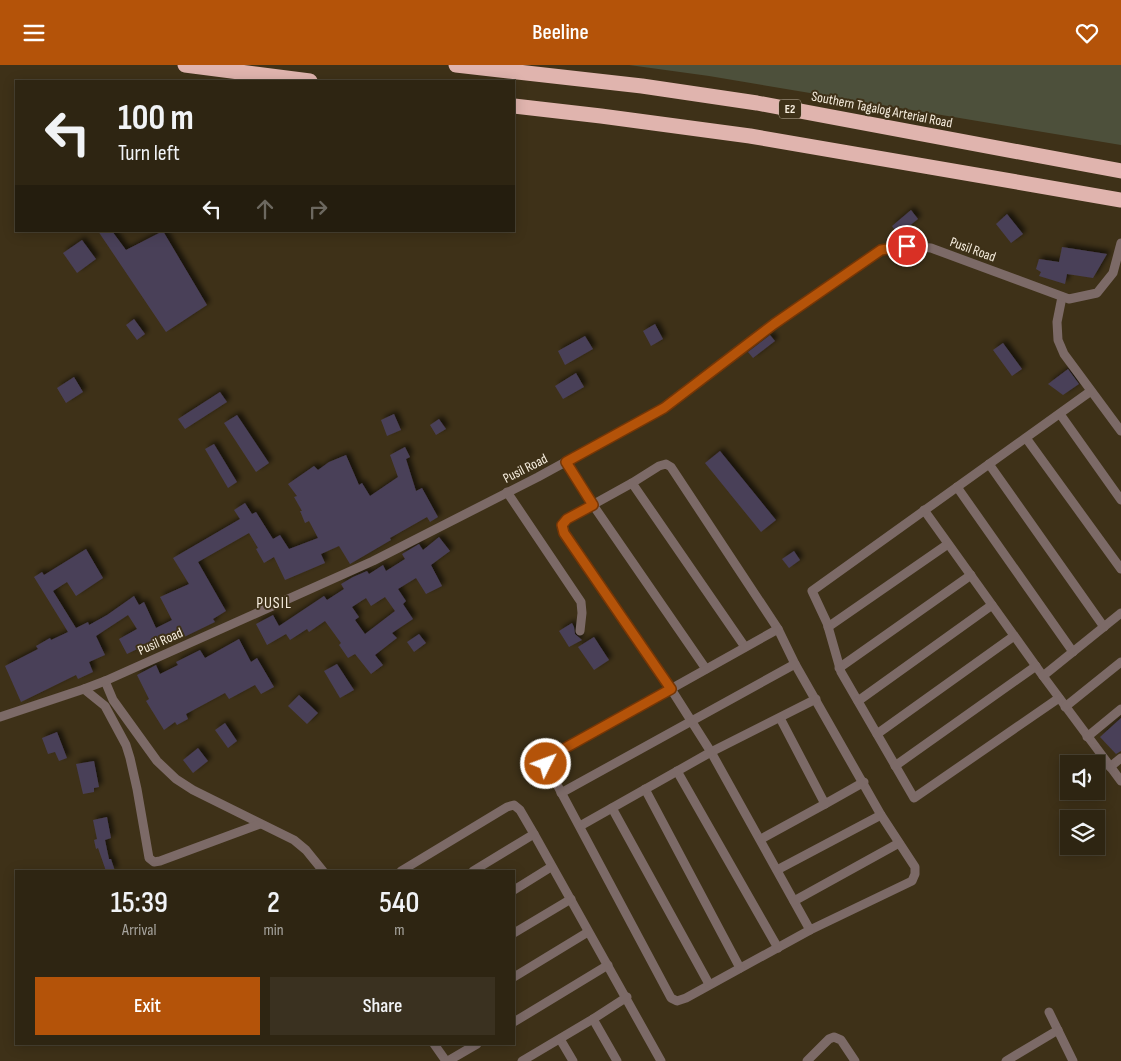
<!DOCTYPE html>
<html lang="en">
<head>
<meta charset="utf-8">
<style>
	body { margin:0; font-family:"Sofia Sans Condensed",sans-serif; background:#3a3120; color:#f1f3f6; height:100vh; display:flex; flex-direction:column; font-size:19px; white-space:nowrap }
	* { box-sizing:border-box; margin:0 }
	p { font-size:16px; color:#a7a59f }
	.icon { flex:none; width:28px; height:28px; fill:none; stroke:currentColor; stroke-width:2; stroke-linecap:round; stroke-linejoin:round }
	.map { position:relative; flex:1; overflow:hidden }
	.drawer { position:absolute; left:15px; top:805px; width:500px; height:175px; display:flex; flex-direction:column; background:#2e2512; border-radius:0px; box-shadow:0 2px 12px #0003,0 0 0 1px #494232 }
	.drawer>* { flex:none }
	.banner { position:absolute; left:15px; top:15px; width:500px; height:152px; border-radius:0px; box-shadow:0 2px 12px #0003,0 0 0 1px #494232; background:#2e2512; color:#f1f3f6; overflow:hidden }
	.tools { position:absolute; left:1060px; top:690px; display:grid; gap:10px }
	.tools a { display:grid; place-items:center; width:45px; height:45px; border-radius:0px; background:#2e2512; box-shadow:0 2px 12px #0003,0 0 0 1px #494232; font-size:25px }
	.pin { position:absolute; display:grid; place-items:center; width:42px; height:42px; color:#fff; margin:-21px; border:2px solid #fff; border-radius:50%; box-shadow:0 1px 5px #0007 }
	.me { position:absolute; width:55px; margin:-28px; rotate:48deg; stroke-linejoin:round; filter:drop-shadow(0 0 4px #0008) }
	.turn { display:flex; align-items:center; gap:18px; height:105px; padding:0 20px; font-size:22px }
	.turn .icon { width:65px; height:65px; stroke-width:2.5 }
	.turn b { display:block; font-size:35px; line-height:42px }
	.lanes { display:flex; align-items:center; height:48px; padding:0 20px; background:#0003; justify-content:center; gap:25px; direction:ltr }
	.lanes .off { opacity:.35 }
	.eta { display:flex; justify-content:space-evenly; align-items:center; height:85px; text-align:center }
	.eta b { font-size:30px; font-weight:600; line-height:35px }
	.cta { display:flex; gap:10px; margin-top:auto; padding:10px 20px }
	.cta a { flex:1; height:58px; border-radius:0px; background:#b45309; color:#fff; font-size:20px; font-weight:600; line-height:58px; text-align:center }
	.cta a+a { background:#3a3120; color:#f1f3f6 }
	header { display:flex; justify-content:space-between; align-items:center; height:65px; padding:0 20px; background:#b45309; color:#fff; font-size:22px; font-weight:600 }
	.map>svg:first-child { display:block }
	.green { fill:#4d503b }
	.building { fill:#4a4058; fill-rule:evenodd; filter:url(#shadow) }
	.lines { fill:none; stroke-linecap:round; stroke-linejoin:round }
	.street { stroke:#7c6a67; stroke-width:9 }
	.highway { stroke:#e0b4ae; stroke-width:15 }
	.route-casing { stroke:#753606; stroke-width:12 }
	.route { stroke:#b45309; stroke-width:9 }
	.labels { text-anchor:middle; stroke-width:4; stroke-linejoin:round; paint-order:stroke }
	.shield { fill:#3e3118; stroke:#c0b5a3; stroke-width:1 }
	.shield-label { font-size:12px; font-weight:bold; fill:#f7eedf }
	.street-label { font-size:14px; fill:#f7eedf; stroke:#3e3118 }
	.quarter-label { font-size:16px; letter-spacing:1px; fill:#f7eedf; stroke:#3e3118 }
</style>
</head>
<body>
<header><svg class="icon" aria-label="menu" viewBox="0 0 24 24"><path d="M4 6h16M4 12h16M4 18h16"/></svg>Beeline<svg class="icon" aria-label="heart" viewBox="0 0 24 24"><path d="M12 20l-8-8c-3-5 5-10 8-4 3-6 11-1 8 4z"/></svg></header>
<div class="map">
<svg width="1121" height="996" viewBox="0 0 1121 996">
	<defs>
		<filter id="shadow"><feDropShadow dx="3.5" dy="-3.5" stdDeviation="2.5" flood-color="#0009"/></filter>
	</defs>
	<rect width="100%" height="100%" fill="#3e3118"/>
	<!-- green -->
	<path class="green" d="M629 0H1121V80L709 11Z"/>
	<!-- building -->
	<g class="building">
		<path d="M911 145 918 154 898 170 892 161Z"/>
		<path d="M1007 149 1023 169 1011 178 996 159Z"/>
		<path d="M98 166H112L126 185 163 166 207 240 166 267Z"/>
		<path d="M82 175 96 194 77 208 63 188Z"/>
		<path d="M1062 182 1107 189 1093 213 1067 209 1065 219 1039 211 1041 207 1036 204 1039 194 1059 197Z"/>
		<path d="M134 254 145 269 137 275 126 260Z"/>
		<path d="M655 259 663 274 651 281 643 266Z"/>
		<path d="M770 270 775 276 753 293 748 287Z"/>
		<path d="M585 271 593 284 565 300 558 286Z"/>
		<path d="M1003 278 1022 304 1012 311 993 285Z"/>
		<path d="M1068 304 1079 319 1063 330 1048 319Z"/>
		<path d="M576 308 584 322 563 334 555 321Z"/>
		<path d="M74 312 83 327 66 338 57 323Z"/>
		<path d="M220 327 227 337 185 364 178 354Z"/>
		<path d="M394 349 401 365 387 371 381 355Z"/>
		<path d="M237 350 269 398 256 407 224 358Z"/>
		<path d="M439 354 446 364 436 370 430 360Z"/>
		<path d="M214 379 237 417 228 423 205 384Z"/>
		<path d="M405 382 410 392 406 394 416 426 422 423 438 452 430 457 427 452 390 473 391 475 350 499 339 481 321 489 325 498 285 515 274 492 264 498 256 484 258 483 249 468 198 497 226 546 213 554 215 557 182 573 179 567 164 576 162 572 127 589 119 574 137 564 128 550 96 571 105 590 89 597 93 607 78 614 76 610 21 637 5 601 38 584 36 581 50 573 51 575 68 567 34 512 42 507 44 510 86 484 103 513 76 531 67 517 53 526 76 563 88 557 89 560 107 550 134 531 139 540 144 537 156 563 172 555 160 532 189 519 173 493 240 454 234 445 245 438 252 449 256 447 273 474 280 470 289 484 318 473 309 456 305 458 300 446H302L294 432 297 431 288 419 314 401 318 405 329 397 346 390 359 420 362 418 370 431 398 412 390 390Z"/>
		<path d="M720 386 776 455 761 467 705 398Z"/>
		<path d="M439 472 450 486 431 500 442 521 426 529 416 513 398 524 406 536 403 539 413 554 392 568 397 573 375 590 383 600 371 609 355 589 348 593 339 580 341 578 325 556 309 567 307 564 290 575 286 569 267 580 256 559 273 550 279 561 324 531 327 535 344 524 341 519 353 512 367 506 369 509 383 500 386 506 405 494 402 489 419 479 423 485ZM385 532 395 546 365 569 355 555 359 552 352 542 366 533 371 541Z"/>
		<path d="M794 486 800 495 789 503 782 494Z"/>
		<path d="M572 558 574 562 575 569 582 575 569 582 559 566Z"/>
		<path d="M419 569 426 578 414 587 407 577Z"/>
		<path d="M594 572 609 595 594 605 578 582Z"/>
		<path d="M239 574 251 597 257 593 274 622 261 629 255 620 229 634 225 628 186 649 188 654 177 660 175 657 164 665 146 636 149 634 137 610 156 600 160 609 178 600 176 597 200 585 205 593Z"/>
		<path d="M337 599 354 625 340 633 324 606Z"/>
		<path d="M299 630 318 648 307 659 288 641Z"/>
		<path d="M1121 653V686L1116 689 1100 672Z"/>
		<path d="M225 658 237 676 228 683 215 665Z"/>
		<path d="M57 667 67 693 59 696 55 687 48 689 42 673Z"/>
		<path d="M198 683 208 696 193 708 183 695Z"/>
		<path d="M94 696 99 722 94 723V727L83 729 76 699Z"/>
		<path d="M107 752 111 773 105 775 109 794H111L115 806H106L98 783 96 784 94 775 97 774 93 755Z"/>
	</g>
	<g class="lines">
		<!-- street -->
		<g class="street">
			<path d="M1062 232 1057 257 1058 275 1064 289 1121 366"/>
			<path d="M1060 349 1121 435"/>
			<path d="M1026 373 1121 504"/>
			<path d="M565 397 593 440 706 604"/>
			<path d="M666 399 671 402 778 564 795 599 881 750 915 802V809L912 816 810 865 711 687 671 624 564 467 562 460 567 454 632 418 659 401Z"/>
			<path d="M989 399 1104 562"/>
			<path d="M632 418 745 582"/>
			<path d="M957 422 1073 587"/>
			<path d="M507 427 581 537 582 548 580 566"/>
			<path d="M924 445 1043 611 1121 716"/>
			<path d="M828 562 948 479"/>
			<path d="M778 564 549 692 546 699 671 933 677 936 686 933 810 865"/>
			<path d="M839 603 971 510"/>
			<path d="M1043 611 1121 548"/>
			<path d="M105 616 113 635 157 696 176 714 193 725 294 775 306 785 323 806"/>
			<path d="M84 624 105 641 126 680 130 693 137 724 149 793 154 797 160 796 260 759"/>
			<path d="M1059 633 914 733 841 607 827 558 812 526 1091 326"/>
			<path d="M858 636 992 540"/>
			<path d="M1065 642 1121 597"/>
			<path d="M0 652 84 624 105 616 373 496 538 412 664 343 774 259 881 185 907 181 931 183 1069 234 1097 228 1113 208 1121 178"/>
			<path d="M780 653 825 739 864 717"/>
			<path d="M877 669 1014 571"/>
			<path d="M1087 672 1121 644"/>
			<path d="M895 701 1036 601"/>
			<path d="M1110 702 1121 693"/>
			<path d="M677 706 778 883"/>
			<path d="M645 724 740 903"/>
			<path d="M561 728 795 599"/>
			<path d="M612 743 709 919"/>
			<path d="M580 761 711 687 816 634"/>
			<path d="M761 774 825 739"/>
			<path d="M777 805 881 750"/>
			<path d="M401 806 507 742 514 740 520 745 534 769 661 996"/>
			<path d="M473 806 534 769"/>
			<path d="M514 825 551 802"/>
			<path d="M794 836 899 778"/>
			<path d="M514 868 571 834"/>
			<path d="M514 912 588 867"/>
			<path d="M1049 947 1073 996"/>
			<path d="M593 954 617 996"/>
			<path d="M514 957 608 900"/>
			<path d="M560 974 573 996"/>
			<path d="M434 979 446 996"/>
			<path d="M448 996 477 979"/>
			<path d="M522 996 593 954 627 932"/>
			<path d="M807 996 829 974 834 972 841 975 855 996"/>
			<path d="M1006 996 1058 965"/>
		</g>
		<!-- highway -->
		<g class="highway">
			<path d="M185 0 310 16"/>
			<path d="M456 0 642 21 757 38 1121 106"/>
			<path d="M514 41 601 51 750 71 1121 135"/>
		</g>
	</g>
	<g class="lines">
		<defs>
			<path id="route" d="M546 699 549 692 671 624 564 468 562 460 567 454 593 440 566 397 664 343 774 259 868 194 881 185 907 181"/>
		</defs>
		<!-- route casing -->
		<use href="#route" class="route-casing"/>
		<!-- route -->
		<use href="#route" class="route"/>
	</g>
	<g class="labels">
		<!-- shield labels -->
		<rect class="shield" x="779" y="34.5" width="22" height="19" rx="4"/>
		<g class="shield-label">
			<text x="790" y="48">E2</text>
		</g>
		<!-- street labels -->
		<g class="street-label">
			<text transform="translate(882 44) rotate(11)" y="5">Southern Tagalog Arterial Road</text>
			<text transform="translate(973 184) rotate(20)" y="5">Pusil Road</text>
			<text transform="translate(525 403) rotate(-27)" y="5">Pusil Road</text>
			<text transform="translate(160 576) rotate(-24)" y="5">Pusil Road</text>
		</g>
		<!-- quarter labels -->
		<g class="quarter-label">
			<text x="274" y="543">PUSIL</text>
		</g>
	</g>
</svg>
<div class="tools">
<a><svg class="icon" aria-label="sound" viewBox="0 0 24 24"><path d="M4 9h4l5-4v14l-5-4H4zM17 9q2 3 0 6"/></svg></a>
<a><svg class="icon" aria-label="layers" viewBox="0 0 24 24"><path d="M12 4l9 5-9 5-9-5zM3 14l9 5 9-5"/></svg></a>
</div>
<div class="pin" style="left:907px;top:181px;background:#d93025"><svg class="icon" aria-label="arrive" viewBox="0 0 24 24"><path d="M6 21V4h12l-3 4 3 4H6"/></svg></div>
<svg class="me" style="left:546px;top:699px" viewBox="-20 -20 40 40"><circle r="17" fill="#b45309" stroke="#fff" stroke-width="3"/><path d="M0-11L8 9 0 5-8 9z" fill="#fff"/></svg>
<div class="banner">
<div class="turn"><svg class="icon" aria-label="left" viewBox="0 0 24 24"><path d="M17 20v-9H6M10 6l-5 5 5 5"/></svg><div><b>100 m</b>Turn left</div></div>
<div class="lanes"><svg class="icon" aria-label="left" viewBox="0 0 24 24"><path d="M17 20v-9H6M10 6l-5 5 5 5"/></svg><svg class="icon off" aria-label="ahead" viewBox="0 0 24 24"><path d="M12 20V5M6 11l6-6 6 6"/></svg><svg class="icon off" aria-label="right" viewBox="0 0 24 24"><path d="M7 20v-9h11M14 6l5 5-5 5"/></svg></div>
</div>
<section class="drawer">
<div class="eta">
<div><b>15:39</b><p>Arrival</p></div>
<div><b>2</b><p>min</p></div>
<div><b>540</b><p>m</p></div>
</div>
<div class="cta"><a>Exit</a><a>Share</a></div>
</section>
</div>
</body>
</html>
